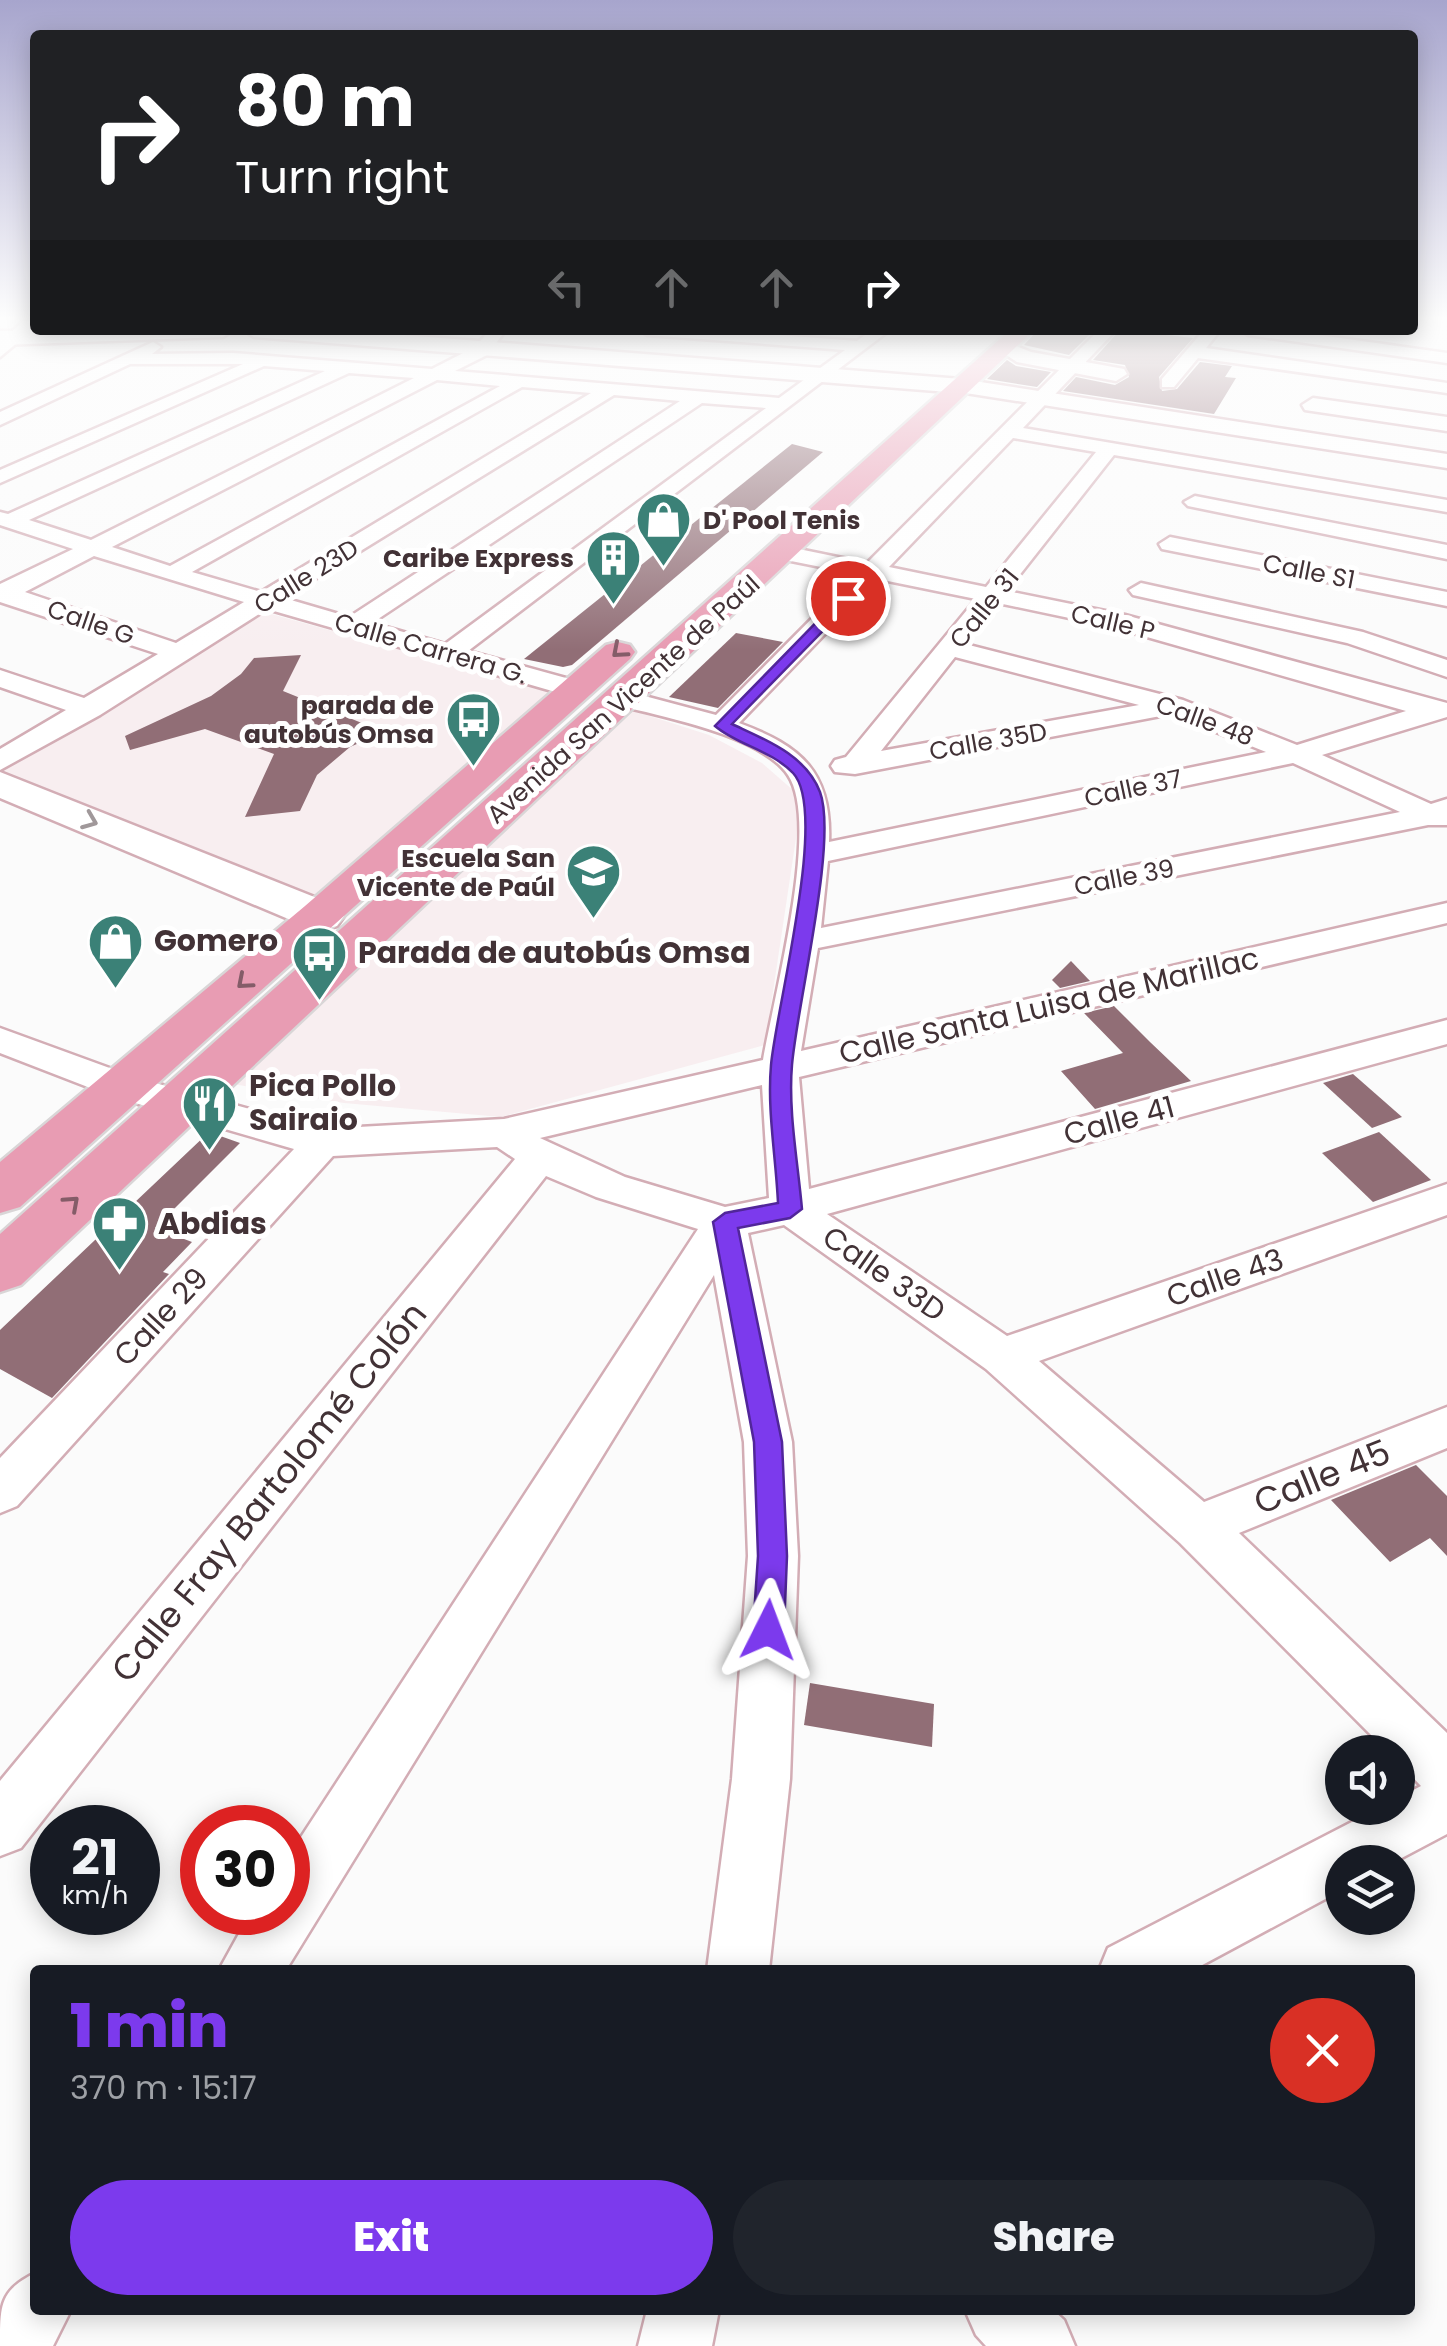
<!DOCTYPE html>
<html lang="en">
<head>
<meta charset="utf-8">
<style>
	body { margin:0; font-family:Poppins,sans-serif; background:#20242c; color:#f1f3f6; height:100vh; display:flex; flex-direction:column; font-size:38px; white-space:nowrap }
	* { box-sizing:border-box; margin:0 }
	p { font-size:32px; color:#9ea1a6 }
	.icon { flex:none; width:55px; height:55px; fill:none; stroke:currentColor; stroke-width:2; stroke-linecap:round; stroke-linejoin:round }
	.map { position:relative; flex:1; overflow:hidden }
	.details { position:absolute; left:30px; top:1965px; width:1385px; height:350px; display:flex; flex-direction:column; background:#171b24; border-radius:10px; box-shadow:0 5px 25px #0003 }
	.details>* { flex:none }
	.banner { position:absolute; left:30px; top:30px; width:1388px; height:305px; border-radius:10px; box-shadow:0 5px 25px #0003; background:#202124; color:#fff; overflow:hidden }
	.fabs { position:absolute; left:1325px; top:1735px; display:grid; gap:20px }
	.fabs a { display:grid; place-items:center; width:90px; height:90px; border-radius:50%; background:#171b24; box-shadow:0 5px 25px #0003; font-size:50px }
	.speed { position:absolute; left:30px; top:1805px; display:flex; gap:20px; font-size:50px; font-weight:700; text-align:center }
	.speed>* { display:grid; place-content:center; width:130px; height:130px; border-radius:50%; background:#171b24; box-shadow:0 5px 25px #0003; line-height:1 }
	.speed small { font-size:25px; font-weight:400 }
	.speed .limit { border:15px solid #d22; background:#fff; color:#111 }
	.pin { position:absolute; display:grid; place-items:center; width:85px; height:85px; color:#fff; margin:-42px; border:5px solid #fff; border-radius:50%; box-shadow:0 2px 10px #0007 }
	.me { position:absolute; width:110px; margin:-55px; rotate:3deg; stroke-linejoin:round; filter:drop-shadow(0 0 8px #0008) }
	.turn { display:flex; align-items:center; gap:35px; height:210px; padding:0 40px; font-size:45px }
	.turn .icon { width:130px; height:130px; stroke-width:2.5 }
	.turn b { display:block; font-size:70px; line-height:85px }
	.lanes { display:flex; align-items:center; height:95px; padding:0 40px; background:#0003; justify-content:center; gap:50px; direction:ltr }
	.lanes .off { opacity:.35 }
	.round { display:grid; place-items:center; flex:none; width:105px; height:105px; border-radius:52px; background:#20242c }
	.head { display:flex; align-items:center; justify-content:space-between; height:170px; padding:0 40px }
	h1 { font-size:60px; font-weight:800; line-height:75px; color:#7c3aed }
	.cta { display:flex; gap:20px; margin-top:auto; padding:20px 40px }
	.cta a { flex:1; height:115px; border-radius:60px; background:#7c3aed; color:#fff; font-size:40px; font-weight:800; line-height:115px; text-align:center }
	.cta a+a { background:#20242c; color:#f1f3f6 }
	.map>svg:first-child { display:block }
	.built { fill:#f8eef0 }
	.building { fill:#916e76 }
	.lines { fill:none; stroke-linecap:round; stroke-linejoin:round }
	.minor-casing { stroke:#d3adb5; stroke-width:5 }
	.tertiary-casing { stroke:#d3adb5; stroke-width:5 }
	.secondary-casing { stroke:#d3adb5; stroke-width:5 }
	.primary-casing { stroke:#d9d6d7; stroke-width:5 }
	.minor { fill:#fff; fill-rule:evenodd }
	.tertiary { fill:#fff; fill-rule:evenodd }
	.secondary { fill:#fff; fill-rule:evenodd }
	.primary { fill:#e89cb3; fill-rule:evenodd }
	.oneway { stroke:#845c68 }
	.oneway2 { stroke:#a0989a }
	.route { fill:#7c3aed; stroke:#51269a; stroke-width:2.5 }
	.labels { text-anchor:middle; stroke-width:10; stroke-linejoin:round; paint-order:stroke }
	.far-poi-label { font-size:25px; font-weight:bold; fill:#423236; stroke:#fff; text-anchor:end }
	.far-street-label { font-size:25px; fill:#423236; stroke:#fff }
	.poi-label { font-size:30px; font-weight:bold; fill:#423236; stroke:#fff; text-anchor:start }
	.street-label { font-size:30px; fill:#423236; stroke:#fff }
	.near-street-label { font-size:35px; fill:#423236; stroke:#fff }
</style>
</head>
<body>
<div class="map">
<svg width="1447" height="2346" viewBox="0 0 1447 2346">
	<rect width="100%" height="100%" fill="#fbfbfb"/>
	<!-- built -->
	<g class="built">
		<path d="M257 610 552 692 295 911 0 790V765Z"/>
		<path d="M628 709 709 735 762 763 802 798 765 1045 501 1117 344 1103 233 1084Z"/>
	</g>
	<!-- building -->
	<g class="building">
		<path d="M1038 330H1094L1069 355 1024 345Z"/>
		<path d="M1120 330 1193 338 1159 377 1162 391 1177 389 1200 362 1232 366 1225 377 1236 378 1214 414 1063 391 1076 377 1115 385 1129 377 1125 365 1093 360Z"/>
		<path d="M1007 360 1016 366 1051 372 1037 387 987 379Z"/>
		<path d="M792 444 823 452 572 665 563 667 524 659Z"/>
		<path d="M736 633 783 642 718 708 669 697Z"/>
		<path d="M301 655 283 691 384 732 350 747 317 775 300 811 245 817 274 754 205 729 130 750 125 736 211 696 241 674 254 658Z"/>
		<path d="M1071 961 1090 981 1060 988 1052 980Z"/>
		<path d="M1114 1006 1150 1042 1191 1081 1095 1109 1061 1071 1123 1053 1084 1013Z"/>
		<path d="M1353 1074 1402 1117 1372 1128 1323 1083Z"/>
		<path d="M209 1132 240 1143 155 1228 192 1242 163 1272 169 1274 52 1398 0 1369V1330Z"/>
		<path d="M1379 1132 1431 1180 1373 1202 1322 1153Z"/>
		<path d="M1416 1465 1447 1496V1556L1430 1538 1390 1562 1331 1500Z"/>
		<path d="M810 1683 934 1704 932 1747 804 1725Z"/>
	</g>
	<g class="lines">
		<defs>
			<g id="minor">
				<path d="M23 321H35V328L0 357V343Z"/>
				<path d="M490 330H506L487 355 455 371 779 398 845 350 647 335 639 330H712L857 341 872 330H890L468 651 584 683 588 689 584 695H566L267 609 100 715 0 770V749L66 710 0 687V670L84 698 158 654 0 602V584L73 549 0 525V512L8 514 325 371 264 366 0 483V470L243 364H130L0 425V412L153 342 161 347 152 354 233 353 432 369 475 347ZM349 373 414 378 91 540 29 520ZM437 380 500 386 170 566 112 547ZM522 387 591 393 261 592 192 572ZM614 395 680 401 349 617 284 598ZM702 403 766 408 445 644 372 623ZM94 556 244 602 176 643 25 592Z"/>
				<path d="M1099 330H1116L1023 428 1447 500V512L1114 455 1007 591 1125 615 1447 703V717L1322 755 1431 804 1447 799V825H1428L818 948 801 1051 1447 903V923L799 1077 809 1189 1447 1020V1044L827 1214 1007 1336 1447 1184V1215L1039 1361 1204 1502 1447 1407V1448L1239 1533 1447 1733V1834L1394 1862H1342V1890L1193 1970H1099L1108 1948 1379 1808H1398V1798L1421 1786 1398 1762V1752H1388L1180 1543 986 1369 784 1225 748 1233 792 1442 798 1556 790 1779 769 1970H707L732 1779 748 1556 744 1442 714 1275 286 1970H219L251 1912H288V1857L698 1229 596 1197 546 1176 21 1848 0 1856V1781L515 1159 497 1147 333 1156 17 1506 0 1513V1458L294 1149 111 1096 0 1053V1028L137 1078 322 1129 504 1119 763 1060C773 999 821 824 788 775 760 734 658 716 613 704L609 698 622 690 716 715 856 574 776 558 773 553 776 548 784 546 867 563ZM1013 438 1096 452 986 587 889 567ZM878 579 976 599 846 757 835 760 831 766 835 772 855 774 1171 714 1266 752 829 842C832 772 801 746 739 723ZM998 603 1112 627 1406 711 1297 745 1183 700 965 644ZM955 657 1139 705 881 751ZM1293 763 1400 812 821 928 828 861ZM762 1085 769 1198 725 1207 625 1177 540 1138Z"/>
				<path d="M1204 330 1219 332 1206 348 1447 383V393L1198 358 1174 387H1162V379Z"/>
				<path d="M1240 330H1283L1447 353V363L1248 335Z"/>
				<path d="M1195 496 1447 545V559L1188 506 1184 502Z"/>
				<path d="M1170 537 1447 592V606L1162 549 1159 544Z"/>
				<path d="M1141 583 1363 632 1447 660V677L1347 643 1133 595 1129 590Z"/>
				<path d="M35 2273V2310H71L53 2346H0C0 2304 0 2291 35 2273Z"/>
				<path d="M647 2310H719L712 2346H638Z"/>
				<path d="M965 2310H1053L1064 2320 1075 2346H986L976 2335Z"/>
			</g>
			<g id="tertiary">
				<path d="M1004 341 1031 352 1124 369 1127 374 1116 381 1017 362 994 347Z"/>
				<path d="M961 379 1447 454V468L953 391 950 386Z"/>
				<path d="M1313 398 1447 417V431L1305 410 1302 405Z"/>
			</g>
			<g id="secondary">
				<path d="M234 330 223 337 0 345V331Z"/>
				<path d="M243 330H340L961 379 973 386 961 393 254 337Z"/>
				<path d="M0 772 337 906 344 916 337 926 321 930 305 926 0 798Z"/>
			</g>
			<g id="primary">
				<path d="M1010 330H1034L21 1285 0 1292V1234Z"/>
				<path d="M618 642 630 645 635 652 630 659 20 1207 0 1213V1162L305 906 606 645Z"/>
			</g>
		</defs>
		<!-- minor casing -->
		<use href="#minor" class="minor-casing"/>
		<!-- tertiary casing -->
		<use href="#tertiary" class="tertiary-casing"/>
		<!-- secondary casing -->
		<use href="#secondary" class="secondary-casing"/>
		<!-- primary casing -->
		<use href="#primary" class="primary-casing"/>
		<!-- minor -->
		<use href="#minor" class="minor"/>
		<!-- tertiary -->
		<use href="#tertiary" class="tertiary"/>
		<!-- secondary -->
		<use href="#secondary" class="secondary"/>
		<!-- primary -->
		<use href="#primary" class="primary"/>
	</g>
	<!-- one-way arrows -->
	<defs><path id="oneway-chevron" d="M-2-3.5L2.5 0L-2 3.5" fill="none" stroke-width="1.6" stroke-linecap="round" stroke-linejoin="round" transform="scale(2.5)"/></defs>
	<g class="oneway">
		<use href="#oneway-chevron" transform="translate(619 651) rotate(139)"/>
		<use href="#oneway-chevron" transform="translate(244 982) rotate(139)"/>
		<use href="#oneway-chevron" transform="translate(72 1203) rotate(-42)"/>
	</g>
	<use class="oneway2" href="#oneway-chevron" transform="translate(90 821) rotate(22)"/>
	<!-- sky -->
	<linearGradient id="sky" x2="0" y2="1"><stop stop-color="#a7a5cd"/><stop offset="0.49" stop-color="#fdfdfd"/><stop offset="1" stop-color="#fdfdfd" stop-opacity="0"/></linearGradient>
	<rect width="1447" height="650" fill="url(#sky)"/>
	<!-- route -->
	<path class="route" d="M843 595 855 598 732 724C766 740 806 755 820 792 838 841 797 1004 792 1065 788 1111 798 1163 802 1209L790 1218 738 1228 782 1442 787 1556 784 1630 779 1640 768 1644 758 1640 753 1630 758 1556 754 1442 713 1222 725 1213 778 1203C776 1158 767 1110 771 1065 776 1008 829 811 793 773 771 750 737 745 715 726Z"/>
	<!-- icons -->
	<defs>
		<symbol id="shop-pin" viewBox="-11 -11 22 30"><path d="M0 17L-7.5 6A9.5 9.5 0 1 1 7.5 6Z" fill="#3b8177" stroke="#fff"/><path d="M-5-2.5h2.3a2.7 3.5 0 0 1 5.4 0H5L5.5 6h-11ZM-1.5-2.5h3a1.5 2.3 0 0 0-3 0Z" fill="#fff"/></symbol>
		<symbol id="building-pin" viewBox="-11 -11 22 30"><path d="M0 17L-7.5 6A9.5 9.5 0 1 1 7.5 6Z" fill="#3b8177" stroke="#fff"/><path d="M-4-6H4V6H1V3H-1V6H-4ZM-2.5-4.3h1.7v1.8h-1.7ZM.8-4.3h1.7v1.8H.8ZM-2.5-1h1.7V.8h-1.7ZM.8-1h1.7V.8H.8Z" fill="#fff"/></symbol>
		<symbol id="bus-pin" viewBox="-11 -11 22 30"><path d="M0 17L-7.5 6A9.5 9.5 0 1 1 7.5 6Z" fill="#3b8177" stroke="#fff"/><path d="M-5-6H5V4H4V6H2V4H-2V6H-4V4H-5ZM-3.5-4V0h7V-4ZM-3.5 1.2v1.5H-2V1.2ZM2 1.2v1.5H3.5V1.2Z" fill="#fff"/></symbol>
		<symbol id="school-pin" viewBox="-11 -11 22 30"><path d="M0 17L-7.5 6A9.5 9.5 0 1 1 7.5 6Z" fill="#3b8177" stroke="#fff"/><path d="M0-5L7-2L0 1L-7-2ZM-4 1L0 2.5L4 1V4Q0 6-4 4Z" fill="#fff"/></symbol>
		<symbol id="restaurant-pin" viewBox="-11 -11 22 30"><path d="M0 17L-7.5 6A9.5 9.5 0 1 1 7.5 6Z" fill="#3b8177" stroke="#fff"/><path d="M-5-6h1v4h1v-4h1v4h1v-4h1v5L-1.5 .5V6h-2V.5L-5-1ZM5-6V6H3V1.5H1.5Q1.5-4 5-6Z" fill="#fff"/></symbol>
		<symbol id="pharmacy-pin" viewBox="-11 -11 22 30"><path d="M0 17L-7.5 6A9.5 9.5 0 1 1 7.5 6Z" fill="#3b8177" stroke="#fff"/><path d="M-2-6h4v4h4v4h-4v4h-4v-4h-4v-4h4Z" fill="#fff"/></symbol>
	</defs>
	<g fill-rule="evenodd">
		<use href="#shop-pin" x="632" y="488" width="63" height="86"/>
		<use href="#building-pin" x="582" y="526" width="63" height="86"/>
		<use href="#bus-pin" x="442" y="688" width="63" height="86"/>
		<use href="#school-pin" x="562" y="840" width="63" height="86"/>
		<use href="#shop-pin" x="84" y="910" width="63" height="86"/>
		<use href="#bus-pin" x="288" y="922" width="63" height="86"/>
		<use href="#restaurant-pin" x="178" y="1072" width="63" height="86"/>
		<use href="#pharmacy-pin" x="88" y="1192" width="63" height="86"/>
	</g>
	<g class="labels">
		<!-- far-poi labels -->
		<g class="far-poi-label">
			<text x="703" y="529" text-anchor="start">D' Pool Tenis</text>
			<text x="574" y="567">Caribe Express</text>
			<text x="434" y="714">parada de<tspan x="434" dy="29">autobús Omsa</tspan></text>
			<text x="555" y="867">Escuela San<tspan x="555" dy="29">Vicente de Paúl</tspan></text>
		</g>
		<!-- far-street labels -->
		<g class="far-street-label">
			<text transform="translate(1309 571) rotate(11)" y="9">Calle S1</text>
			<text transform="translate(306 576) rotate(-32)" y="9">Calle 23D</text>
			<text transform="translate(984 608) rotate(-51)" y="9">Calle 31</text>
			<text transform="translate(91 622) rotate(19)" y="9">Calle G</text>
			<text transform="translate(1113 622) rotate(13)" y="9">Calle P</text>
			<text transform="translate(431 648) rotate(16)" y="9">Calle Carrera G.</text>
			<text transform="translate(623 699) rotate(-42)" y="9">Avenida San Vicente de Paúl</text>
			<text transform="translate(1205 720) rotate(20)" y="9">Calle 48</text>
			<text transform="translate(988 741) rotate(-10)" y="9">Calle 35D</text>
			<text transform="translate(1133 788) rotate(-12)" y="9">Calle 37</text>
			<text transform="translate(1124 877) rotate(-11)" y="9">Calle 39</text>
		</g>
		<!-- poi labels -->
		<g class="poi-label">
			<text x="154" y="951">Gomero</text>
			<text x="358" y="963">Parada de autobús Omsa</text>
			<text x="249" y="1096">Pica Pollo<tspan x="249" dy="34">Sairaio</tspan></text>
			<text x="158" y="1234">Abdias</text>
		</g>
		<!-- street labels -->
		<g class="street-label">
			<text transform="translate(1049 1006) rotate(-13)" y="10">Calle Santa Luisa de Marillac</text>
			<text transform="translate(1119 1121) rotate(-15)" y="10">Calle 41</text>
			<text transform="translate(884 1274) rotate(35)" y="10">Calle 33D</text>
			<text transform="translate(1225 1278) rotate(-19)" y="10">Calle 43</text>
			<text transform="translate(161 1317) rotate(-47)" y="10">Calle 29</text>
		</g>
		<!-- near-street labels -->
		<g class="near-street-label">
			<text transform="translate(1322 1477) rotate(-22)" y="12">Calle 45</text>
			<text transform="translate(269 1492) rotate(-51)" y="12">Calle Fray Bartolomé Colón</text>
		</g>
	</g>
</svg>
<div class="fabs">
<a><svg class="icon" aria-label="sound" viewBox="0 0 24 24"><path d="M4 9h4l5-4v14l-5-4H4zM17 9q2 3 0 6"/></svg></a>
<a><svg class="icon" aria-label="layers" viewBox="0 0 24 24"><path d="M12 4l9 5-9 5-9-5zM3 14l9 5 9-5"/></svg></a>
</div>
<div class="speed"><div>21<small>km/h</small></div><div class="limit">30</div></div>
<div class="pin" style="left:848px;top:598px;background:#d93025"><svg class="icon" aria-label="arrive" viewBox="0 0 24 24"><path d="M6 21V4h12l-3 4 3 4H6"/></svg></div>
<svg class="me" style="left:768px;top:1630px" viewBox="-20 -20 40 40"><path d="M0-17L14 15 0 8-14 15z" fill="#7c3aed" stroke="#fff" stroke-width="4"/></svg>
<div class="banner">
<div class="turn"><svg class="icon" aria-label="right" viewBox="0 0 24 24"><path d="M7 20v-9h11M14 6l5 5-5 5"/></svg><div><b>80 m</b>Turn right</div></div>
<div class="lanes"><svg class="icon off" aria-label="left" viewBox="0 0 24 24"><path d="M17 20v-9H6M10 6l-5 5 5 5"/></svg><svg class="icon off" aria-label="ahead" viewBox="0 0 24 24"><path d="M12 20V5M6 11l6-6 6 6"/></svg><svg class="icon off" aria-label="ahead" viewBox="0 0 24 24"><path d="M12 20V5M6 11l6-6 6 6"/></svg><svg class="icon" aria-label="right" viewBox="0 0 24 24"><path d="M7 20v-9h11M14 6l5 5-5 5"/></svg></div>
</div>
<section class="details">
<div class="head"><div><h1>1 min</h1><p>370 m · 15:17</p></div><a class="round" style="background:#d93025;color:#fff"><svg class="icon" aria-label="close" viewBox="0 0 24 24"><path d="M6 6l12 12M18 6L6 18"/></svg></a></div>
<div class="cta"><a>Exit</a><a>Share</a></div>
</section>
</div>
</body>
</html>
